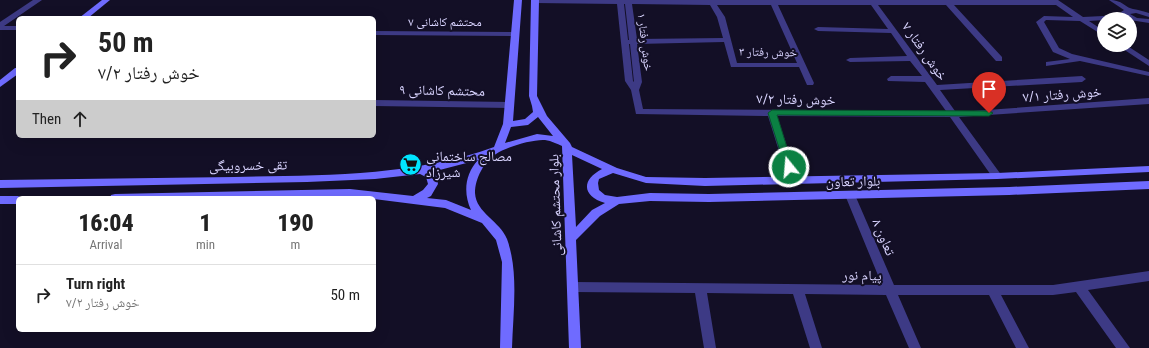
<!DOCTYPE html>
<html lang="en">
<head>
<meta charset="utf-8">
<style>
	body { margin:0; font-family:"Roboto Condensed","Noto Naskh Arabic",sans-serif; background:#f6f6f6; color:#222; height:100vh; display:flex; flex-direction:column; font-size:15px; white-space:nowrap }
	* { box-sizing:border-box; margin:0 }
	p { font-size:13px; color:#767676 }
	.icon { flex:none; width:22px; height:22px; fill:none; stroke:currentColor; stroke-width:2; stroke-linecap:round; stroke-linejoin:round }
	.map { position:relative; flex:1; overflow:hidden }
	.drawer { position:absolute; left:16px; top:196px; width:360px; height:136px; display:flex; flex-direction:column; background:#fff; border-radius:6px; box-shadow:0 4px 16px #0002 }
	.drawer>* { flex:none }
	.guide { position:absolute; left:16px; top:16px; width:360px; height:122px; border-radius:6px; box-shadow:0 4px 16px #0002; background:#fff; color:#222; overflow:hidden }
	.tools { position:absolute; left:1097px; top:12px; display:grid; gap:8px }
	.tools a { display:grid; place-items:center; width:40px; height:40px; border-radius:50%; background:#fff; box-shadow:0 4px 16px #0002; font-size:20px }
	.pin { position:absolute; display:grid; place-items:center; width:34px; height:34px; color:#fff; margin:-41px -17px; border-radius:50% 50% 50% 0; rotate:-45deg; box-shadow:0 0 4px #0007 }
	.pin .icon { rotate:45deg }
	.me { position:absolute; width:44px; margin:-22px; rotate:343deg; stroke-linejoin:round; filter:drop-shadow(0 0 3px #0008) }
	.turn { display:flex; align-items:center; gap:14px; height:84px; padding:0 16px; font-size:18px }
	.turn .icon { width:52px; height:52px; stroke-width:2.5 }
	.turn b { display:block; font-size:28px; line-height:34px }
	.then { display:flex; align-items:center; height:38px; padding:0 16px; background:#0003; gap:8px; font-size:15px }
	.eta { display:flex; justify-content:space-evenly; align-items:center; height:68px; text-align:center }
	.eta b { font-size:24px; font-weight:800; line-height:28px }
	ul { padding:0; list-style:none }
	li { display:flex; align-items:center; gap:12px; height:60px; padding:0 16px; border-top:1px solid #e0e0e0 }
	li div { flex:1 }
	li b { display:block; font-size:15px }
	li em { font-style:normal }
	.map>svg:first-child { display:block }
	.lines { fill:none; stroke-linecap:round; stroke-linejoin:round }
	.minor { fill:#3d3a85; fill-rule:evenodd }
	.secondary { fill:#6f6bff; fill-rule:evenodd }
	.route { fill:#0b8043; stroke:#07532c }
	.labels { text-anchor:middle; stroke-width:4; stroke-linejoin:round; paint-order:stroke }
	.far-street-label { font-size:12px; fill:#d9d4ff; stroke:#130f26 }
	.street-label { font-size:14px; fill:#d9d4ff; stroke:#130f26 }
	.poi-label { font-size:14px; fill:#d9d4ff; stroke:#130f26; text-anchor:start }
</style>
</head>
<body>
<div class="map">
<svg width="1149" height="348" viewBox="0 0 1149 348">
	<rect width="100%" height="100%" fill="#130f26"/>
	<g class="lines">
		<!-- minor -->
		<g class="minor">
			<path d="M33 0H42L4 26H18V30H0V22Z"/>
			<path d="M532 0H1058L1083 17 1123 15 1121 12 1124 10 1109 0C1123 0 1124 7 1133 9 1139 10 1143 11 1149 13V17L1136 13 1130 14 1137 18 1149 19V23L1130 20V19H1104V20L1089 21 1104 31V36L1080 21 1046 20 1044 22 1059 48 1072 54 1149 72V76L1080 61 1046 66V62L1070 59 1053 52 1036 22 1044 16 1073 17 1056 5H954L1002 57V61H996L946 5H878L937 85 1082 76 1086 79 1082 82 940 90 955 111H973L1149 98V104L959 117 1002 176 997 179 993 178 950 117 777 116 798 180 793 183 788 180 768 116 636 114 631 90 625 81 617 4 535 3 533 2ZM624 4H625L629 40H628ZM632 4 710 5 717 17 723 38 637 39ZM717 5H771L797 63H737L725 17ZM778 5H871L888 29 818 27 814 29 818 31 891 33 907 56 850 58 846 60 850 62 910 61 922 76H891L887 79 888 81 925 82 946 111 643 109 639 90 642 82 637 44 724 42 731 67H799L807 85H813L814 83ZM629 44H630L634 82 633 81Z"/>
			<path d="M374 31 515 32 519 34 515 36 374 35Z"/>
			<path d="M1117 45H1126L1149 60V66Z"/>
			<path d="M374 100 510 102 514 105 510 108 374 106Z"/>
			<path d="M850 191 854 192 855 195 894 285H1053L1149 271V281L1088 290 1130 348H1116L1076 292 1053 295H1001L1029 348H1016L989 295H898L921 348H909L886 295 805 294 822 348H810L793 294 707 293 716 348H704L695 293 573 292 569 290 567 287 569 284 573 282 882 285 845 195 846 192Z"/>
		</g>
		<!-- secondary -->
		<g class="secondary">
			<path d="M102 0H110L88 18H79Z"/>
			<path d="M514 0H522L513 121 525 119 533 112 532 106 529 96 531 0H539L537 96 547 116 570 143 572 147 617 168 646 177 705 178 997 173 1149 166V172L997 179 705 186 646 183 613 173 599 179 598 183 599 190 605 195 617 197 650 193 709 194 1009 187 1149 181V189L1009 195 709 202 650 201 619 204 600 216 576 240 581 348H569L562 146C557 144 552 141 545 140 533 139 506 147 496 154 484 162 475 178 475 193 476 213 500 221 507 239 519 272 513 313 512 348H500L502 262 496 240 482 223 445 208 374 199V198L350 197 110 198 111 195 115 194 350 189 413 196 423 190 428 184 426 177 420 174 375 179 307 182 0 188V180C78 179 156 178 234 177 321 175 411 177 494 147L503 124ZM538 117 553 136 537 134 505 143 511 127 528 125ZM572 155 602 169C581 180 582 196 605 203L592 210 576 227ZM478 160C465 174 463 193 471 210L446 200 427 198 431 196 438 184 436 175 432 172Z"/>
			<path d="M15 68H18V74L0 87V80Z"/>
			<path d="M0 196H18L22 198H18V204H0Z"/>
		</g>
	</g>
	<!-- route -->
	<path class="route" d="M772 110 989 111 993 113 989 116 777 115 793 167 789 170 785 167 768 113Z"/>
	<!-- icons -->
	<defs>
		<symbol id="supermarket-disc" viewBox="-11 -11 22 22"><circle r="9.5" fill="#00e5ff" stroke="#130f26"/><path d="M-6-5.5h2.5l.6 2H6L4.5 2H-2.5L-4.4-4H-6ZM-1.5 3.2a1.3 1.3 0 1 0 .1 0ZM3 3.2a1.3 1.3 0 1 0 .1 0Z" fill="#111"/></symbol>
	</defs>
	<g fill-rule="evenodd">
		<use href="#supermarket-disc" x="398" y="152" width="25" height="25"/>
	</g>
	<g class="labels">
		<!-- far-street labels -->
		<g class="far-street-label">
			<text x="445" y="26">محتشم کاشانی ۷</text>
			<text transform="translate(645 42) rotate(83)" y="4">خوش رفتار ۱</text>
			<text transform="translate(768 52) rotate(1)" y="4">خوش رفتار ۳</text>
		</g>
		<!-- street labels -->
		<g class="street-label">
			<text transform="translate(925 51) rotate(55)" y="5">خوش رفتار ۷</text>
			<text transform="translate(442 90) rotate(1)" y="5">محتشم کاشانی ۹</text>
			<text transform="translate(1062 94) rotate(-4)" y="5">خوش رفتار ۷/۱</text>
			<text transform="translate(796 99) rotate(1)" y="5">خوش رفتار ۷/۲</text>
			<text transform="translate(248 165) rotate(-1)" y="5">تقی خسروبیگی</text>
			<text transform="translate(853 181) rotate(-1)" y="5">بلوار تعاون</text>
			<text transform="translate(555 205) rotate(-92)" y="5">بلوار محتشم کاشانی</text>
			<text transform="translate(884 237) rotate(67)" y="5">تعاون ۸</text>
			<text transform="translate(862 275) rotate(1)" y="5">پیام نور</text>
		</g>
		<!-- poi labels -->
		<g class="poi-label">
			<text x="426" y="161">مصالح ساختمانی<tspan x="426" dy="16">شیرزاد</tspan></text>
		</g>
	</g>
</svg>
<div class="tools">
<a><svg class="icon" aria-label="layers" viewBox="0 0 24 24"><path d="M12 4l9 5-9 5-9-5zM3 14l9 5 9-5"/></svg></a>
</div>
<div class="pin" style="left:989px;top:113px;background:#d93025"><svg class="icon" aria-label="arrive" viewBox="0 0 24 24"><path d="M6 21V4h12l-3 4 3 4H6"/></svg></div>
<svg class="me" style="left:789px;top:167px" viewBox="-20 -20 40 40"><circle r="17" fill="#0b8043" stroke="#fff" stroke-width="3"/><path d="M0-11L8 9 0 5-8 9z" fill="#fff"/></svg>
<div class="guide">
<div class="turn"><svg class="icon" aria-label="right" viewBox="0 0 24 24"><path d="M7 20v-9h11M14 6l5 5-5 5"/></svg><div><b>50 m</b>خوش رفتار ۷/۲</div></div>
<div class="then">Then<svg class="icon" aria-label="ahead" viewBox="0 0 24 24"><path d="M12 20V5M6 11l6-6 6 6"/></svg></div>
</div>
<section class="drawer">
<div class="eta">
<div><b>16:04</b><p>Arrival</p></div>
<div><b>1</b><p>min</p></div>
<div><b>190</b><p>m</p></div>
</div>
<ul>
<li><svg class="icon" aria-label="right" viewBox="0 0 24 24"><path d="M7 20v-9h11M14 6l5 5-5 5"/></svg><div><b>Turn right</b><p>خوش رفتار ۷/۲</p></div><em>50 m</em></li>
</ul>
</section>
</div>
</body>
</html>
